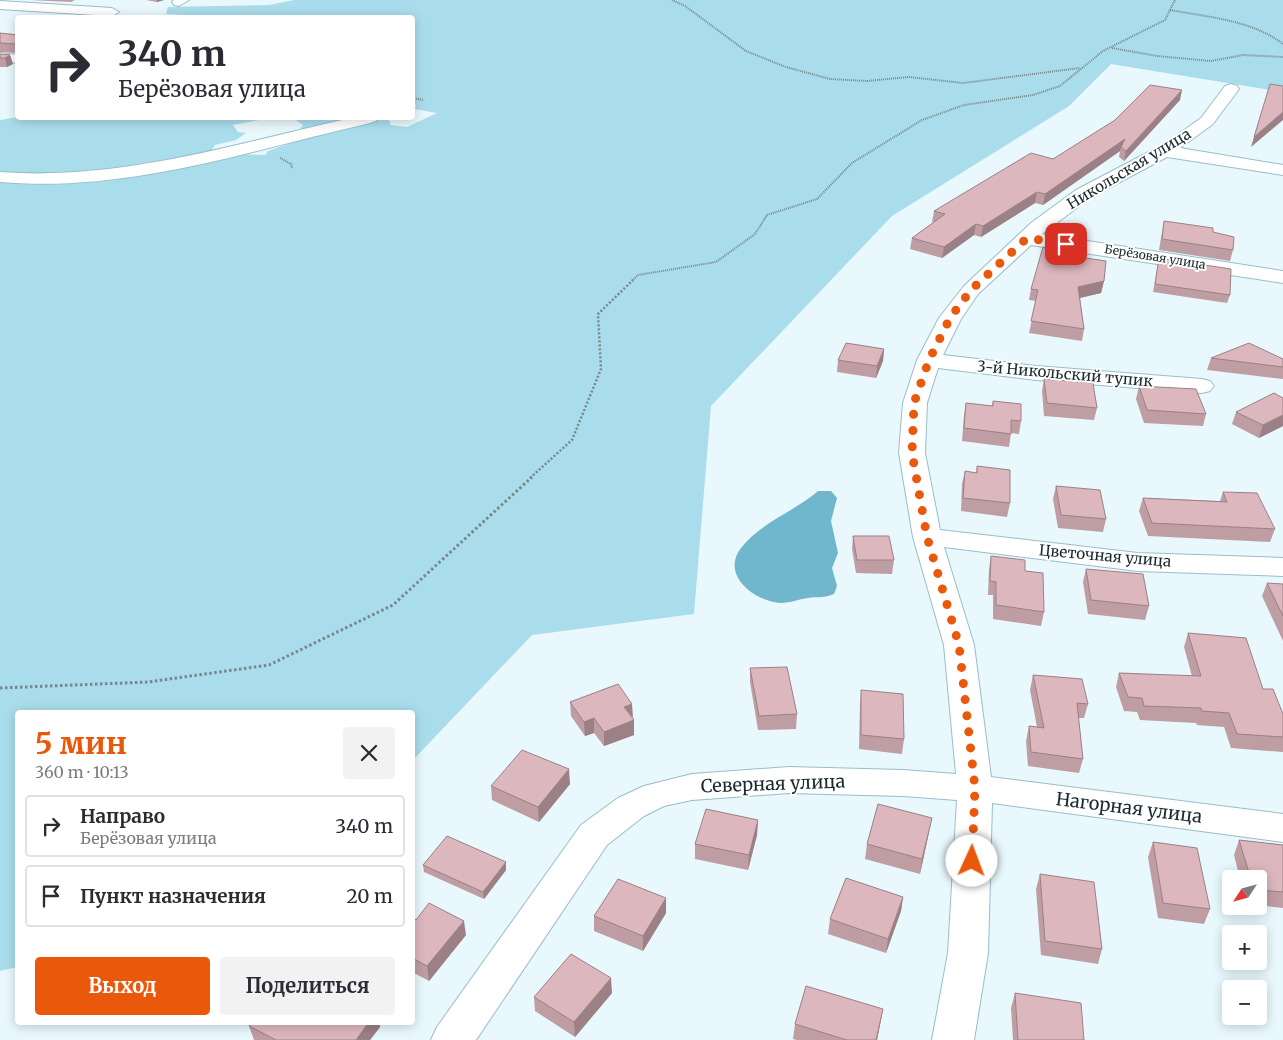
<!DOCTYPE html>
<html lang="ru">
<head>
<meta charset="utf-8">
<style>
	body { margin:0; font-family:Merriweather,serif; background:#f2f2f3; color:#2b2b33; height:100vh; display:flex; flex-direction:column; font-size:19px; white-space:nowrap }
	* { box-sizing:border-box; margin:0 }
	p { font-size:16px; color:#7c7c81 }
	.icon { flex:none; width:28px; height:28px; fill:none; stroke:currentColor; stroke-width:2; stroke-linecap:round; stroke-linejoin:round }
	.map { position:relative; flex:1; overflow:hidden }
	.side { position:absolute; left:15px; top:710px; width:400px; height:315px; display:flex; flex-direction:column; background:#fff; border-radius:5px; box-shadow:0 2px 12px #0003 }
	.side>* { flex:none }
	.top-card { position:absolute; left:15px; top:15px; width:400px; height:105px; border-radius:5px; box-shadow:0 2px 12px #0003; background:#fff; color:#2b2b33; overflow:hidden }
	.needle { width:32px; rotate:234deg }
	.fabs { position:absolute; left:1222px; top:870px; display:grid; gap:10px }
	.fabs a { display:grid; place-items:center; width:45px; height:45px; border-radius:5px; background:#fff; box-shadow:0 2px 12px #0003; font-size:25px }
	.pin { position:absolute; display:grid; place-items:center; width:42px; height:42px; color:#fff; margin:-21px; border-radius:10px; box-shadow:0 2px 8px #0006 }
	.me { position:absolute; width:55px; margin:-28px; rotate:2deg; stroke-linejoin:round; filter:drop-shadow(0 0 4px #0008) }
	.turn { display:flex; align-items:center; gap:18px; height:105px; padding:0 20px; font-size:22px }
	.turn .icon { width:65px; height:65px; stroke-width:2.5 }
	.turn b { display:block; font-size:35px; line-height:42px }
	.round { display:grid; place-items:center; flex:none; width:52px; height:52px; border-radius:5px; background:#f2f2f3 }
	.overview { display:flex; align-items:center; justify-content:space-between; height:85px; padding:0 20px }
	h1 { font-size:30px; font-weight:700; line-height:38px; color:#ea580c }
	.action { display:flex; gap:10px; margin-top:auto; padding:10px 20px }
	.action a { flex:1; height:58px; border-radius:5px; background:#ea580c; color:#fff; font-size:20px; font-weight:700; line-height:58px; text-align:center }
	.action a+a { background:#f2f2f3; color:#2b2b33 }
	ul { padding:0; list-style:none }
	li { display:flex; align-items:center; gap:15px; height:62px; margin:0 10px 8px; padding:0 10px; border:2px solid #e1e1e2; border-radius:5px }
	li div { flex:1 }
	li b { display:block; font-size:19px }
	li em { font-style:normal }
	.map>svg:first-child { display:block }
	.green { fill:#aaddec }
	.water { fill:#70b6cc }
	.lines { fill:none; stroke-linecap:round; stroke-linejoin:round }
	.minor-casing { stroke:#97beca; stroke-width:2 }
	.path-far2 { stroke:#77878b; stroke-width:2; stroke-dasharray:1 1; stroke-linecap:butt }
	.path-far1 { stroke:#77878b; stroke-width:2.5; stroke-dasharray:2 2; stroke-linecap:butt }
	.path { stroke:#77878b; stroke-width:3; stroke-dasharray:2.5 2.5; stroke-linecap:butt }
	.minor { fill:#fff; fill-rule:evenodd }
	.wall { fill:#be9da3 }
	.shaded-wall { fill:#9b8085 }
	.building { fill:#ddb7be; stroke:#9b8085 }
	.route { stroke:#ea580c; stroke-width:9; stroke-dasharray:0 16.2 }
	.labels { text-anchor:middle; stroke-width:4; stroke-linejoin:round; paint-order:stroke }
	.far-street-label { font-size:12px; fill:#19292d; stroke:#fff }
	.street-label { font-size:15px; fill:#19292d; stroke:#fff }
	.near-street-label { font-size:18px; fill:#19292d; stroke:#fff }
</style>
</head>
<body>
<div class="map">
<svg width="1283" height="1040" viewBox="0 0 1283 1040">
	<rect width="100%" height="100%" fill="#e8f8fd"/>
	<!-- green -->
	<path class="green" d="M294 0H1283V92L1111 64 1069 106 892 216 711 406 694 614 532 635 413 760 412 712H18L17 967 0 971V120L17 117 269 118 233 125 238 132 246 133 236 140 215 145 210 153 265 155 268 151 294 142 296 135 303 125 293 118H367L371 121 385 119 390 121V125L407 127 437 113 415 109 416 105 413 103 412 18 225 17 166 14 168 7 269 5Z"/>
	<!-- water -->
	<path class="water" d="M818 491H831L837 498 831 521 838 553 832 568 837 586 834 594C821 599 819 596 808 598 799 599 790 603 781 603 755 602 720 575 741 548 761 522 794 512 818 491Z"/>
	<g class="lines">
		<defs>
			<g id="minor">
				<path d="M174 0H189L179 6 174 5 172 2Z"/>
				<path d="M0 1 112 8 119 12 112 16 0 9Z"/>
				<path d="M0 53 18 55V63L0 61Z"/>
				<path d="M1231 84 1237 86 1239 89 1213 124 1180 148 1283 165V175L1167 157 1090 198 1042 234 1283 271V283L1031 245 978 294 961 319 943 355 1036 366 1202 379 1210 381 1214 386 1210 391 1202 393 1036 380 938 368 927 403 925 453 940 530 1138 553 1283 558V576L1138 571 944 547 974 645 991 777 1283 814V842L992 803 988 953 974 1040H932L948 953 957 800 903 796 789 793 692 800 664 806 644 816 607 845 476 1040H431L437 1027 581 825 618 798 644 786 692 774 789 767 903 770 956 774 944 645 913 537 899 453 903 403 917 360 939 318 964 286 1031 223 1076 190 1158 147 1180 133 1201 118 1225 86Z"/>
				<path d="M351 118H378L376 121 370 123C248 151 127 193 0 182V172C120 181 235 144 351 118Z"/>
			</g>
		</defs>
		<!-- minor casing -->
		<use href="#minor" class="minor-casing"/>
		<!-- path-far2 -->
		<g class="path-far2">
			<path d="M672 0 685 6 746 51 786 67 830 79 867 81 909 77 963 83 1080 68"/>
			<path d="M1170 10C1207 17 1252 20 1283 44"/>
			<path d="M1112 48 1157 56 1211 61 1243 55 1283 57"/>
			<path d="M412 98 424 100"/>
			<path d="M280 158 291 164 292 168"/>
			<path d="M632 281 638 275 716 262 755 234 767 215 817 199 852 163 922 120 964 105 1033 95 1060 86 1103 51 1165 20 1175 0"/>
		</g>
		<!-- path-far1 -->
		<path class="path-far1" d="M530 478 572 440 601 369 598 314 633 280"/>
		<!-- path -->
		<path class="path" d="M0 688 148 682 269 665 393 605 532 477"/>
		<!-- minor -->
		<use href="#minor" class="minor"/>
	</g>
	<!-- wall -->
	<g class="wall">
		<path d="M30 0H75L71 2Z"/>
		<path d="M146 0H164L157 2Z"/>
		<path d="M0 33 18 35V53L0 52Z"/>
		<path d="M0 54 10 55 13 64 7 67H0Z"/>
		<path d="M1180 100 1124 161 1119 157 1120 151 1043 205 1035 203 981 237 974 235 942 258 910 249 912 238 934 222H932L934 211 1053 159Z"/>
		<path d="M1164 221 1213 232 1233 250 1230 261 1159 250 1162 232Z"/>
		<path d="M1079 257 1104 281 1101 293 1080 298 1084 329 1082 341 1029 333 1036 301 1029 300 1031 289Z"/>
		<path d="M1159 258 1230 295 1227 303 1153 292Z"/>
		<path d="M884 349 883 361 876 378 837 372 838 360Z"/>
		<path d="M1211 358 1283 359V379L1207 370Z"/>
		<path d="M1044 379 1097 408 1094 420 1044 416 1042 391Z"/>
		<path d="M1139 386 1206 414 1203 426 1144 423 1136 399Z"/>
		<path d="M1283 398V426L1259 438 1232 424 1236 412Z"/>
		<path d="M993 401 1021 421 1019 434 1011 433 1009 447 962 441 964 415 966 403 992 406Z"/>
		<path d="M977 466 1010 503 1007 517 961 511 962 484 965 471 976 473Z"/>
		<path d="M1056 486 1106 519 1103 532 1058 528 1053 499Z"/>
		<path d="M1223 492 1275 529 1270 542 1148 536 1139 511 1143 498 1220 501Z"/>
		<path d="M853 536 894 560 892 574 856 573 852 549Z"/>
		<path d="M991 556 1025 571 1044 612 1041 626 993 619V595H988L989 569Z"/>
		<path d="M1086 569 1149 606 1145 620 1088 614 1083 582Z"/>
		<path d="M1267 583 1283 584V641L1262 596Z"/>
		<path d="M1188 633 1263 689 1283 714V752L1231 748 1224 727 1197 725 1196 723 1140 720 1137 712 1124 711 1116 687 1119 673 1192 676 1184 647Z"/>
		<path d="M750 668 797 714 796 729 758 730 750 682Z"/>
		<path d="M1033 675 1088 704 1084 718H1078L1083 759 1079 773 1028 766 1026 741 1029 726 1037 727 1030 690Z"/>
		<path d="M861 690 904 739 902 754 859 749 860 704Z"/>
		<path d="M570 702 632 718 634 720V735L604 746 594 733 585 736 571 716Z"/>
		<path d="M570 784 539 822 492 800 491 786Z"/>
		<path d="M758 820 757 835 748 870 695 859V844Z"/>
		<path d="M929 832 920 874 865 859 867 844Z"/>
		<path d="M1239 840 1283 845V908L1259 905V879H1240L1234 855Z"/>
		<path d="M1153 842 1210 909 1204 924 1158 918 1148 857Z"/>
		<path d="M506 862V870L484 899 424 872 423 865Z"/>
		<path d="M1040 874 1102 949 1098 964 1041 955 1036 889Z"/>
		<path d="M903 897 901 911 886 953 828 934 830 919Z"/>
		<path d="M666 898V913L643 951 594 931V916Z"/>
		<path d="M412 918 466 935 429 981 412 972Z"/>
		<path d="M612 993 575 1037 535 1011 534 997Z"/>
		<path d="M1015 993 1084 1040H1013L1011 1008Z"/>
		<path d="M883 1009 877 1040H797L793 1039 795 1024Z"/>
		<path d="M252 1022H380V1027L370 1040H254L249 1026Z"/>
	</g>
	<!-- shaded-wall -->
	<g class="shaded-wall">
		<path d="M157 0H164L157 2Z"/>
		<path d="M10 55 13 64 7 67 5 58Z"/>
		<path d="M1182 90 1180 100 1124 161 1126 151Z"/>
		<path d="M1283 112V120L1251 147 1254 137Z"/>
		<path d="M1125 139 1121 147 1120 151 1043 205 1045 194Z"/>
		<path d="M1037 192 1035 203 981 237 983 226Z"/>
		<path d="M976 224 974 235 942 258 944 247Z"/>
		<path d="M1104 281 1101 293 1075 299 1078 287Z"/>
		<path d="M884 349 883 361 876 378 877 366Z"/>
		<path d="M1283 415V426L1259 438 1263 425Z"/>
		<path d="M632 704 633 718 624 707Z"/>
		<path d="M594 718V733L585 736 584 722Z"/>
		<path d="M634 720V735L604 746V732Z"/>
		<path d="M569 769 570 784 539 822 538 807Z"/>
		<path d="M932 818 920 874 922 859Z"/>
		<path d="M758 820 757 835 748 870 749 855Z"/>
		<path d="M506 862V870L484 899 483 892Z"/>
		<path d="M903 897 901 911 886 953 888 939Z"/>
		<path d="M666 898V913L643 951V936Z"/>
		<path d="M464 921 466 935 429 981 427 966Z"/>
		<path d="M611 978 612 993 575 1037 574 1022Z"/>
		<path d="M883 1009 877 1040H876Z"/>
		<path d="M369 1022H380V1027L370 1040H356Z"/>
	</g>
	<!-- building -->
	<g class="building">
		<path d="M0 33 18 35V52L16 44 0 43Z"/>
		<path d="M0 54 10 55 5 58H0Z"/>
		<path d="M1270 84 1283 86V112L1254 137Z"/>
		<path d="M1150 85 1182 90 1126 151 1121 147 1125 139 1045 194 1037 192 983 226 976 224 944 247 912 238 945 214 934 211 1031 153 1053 159 1115 120Z"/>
		<path d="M1164 221 1213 228V232L1234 237 1233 250 1162 239Z"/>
		<path d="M1043 247 1080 253 1079 257 1106 261 1104 281 1078 287 1084 329 1031 321 1038 290 1031 289Z"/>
		<path d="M1159 258 1231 269 1230 295 1155 284Z"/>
		<path d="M846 343 884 349 877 366 838 360Z"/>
		<path d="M1249 343 1283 359V367L1211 358Z"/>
		<path d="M1044 379 1093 383 1097 408 1047 403Z"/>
		<path d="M1139 386 1196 389 1206 414 1147 410Z"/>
		<path d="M1274 393 1283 398V415L1263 425 1236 412Z"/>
		<path d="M993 401 1021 404V421L1011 420V434L964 428 966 403 993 406Z"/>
		<path d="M977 466 1010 470V503L963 498 965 471 977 473Z"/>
		<path d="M1056 486 1100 490 1106 519 1061 515Z"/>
		<path d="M1223 492 1257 493 1275 529 1152 523 1143 498 1227 502Z"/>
		<path d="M853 536H889L894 560H857Z"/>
		<path d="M991 556 1025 560V571L1043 573 1044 612 996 605V582L990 581Z"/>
		<path d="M1086 569 1143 574 1149 606 1091 600Z"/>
		<path d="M1267 583 1283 584V616Z"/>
		<path d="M1188 633 1246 638 1263 689H1273L1283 714V737L1237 734 1229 713 1202 711 1201 708 1144 706 1142 698 1128 697 1119 673 1201 676Z"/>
		<path d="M787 667 797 714 759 716 750 668Z"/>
		<path d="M1033 675 1082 679 1088 704 1077 703 1083 759 1031 752 1029 726 1044 728Z"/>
		<path d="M618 684 632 704 624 707 634 720 604 732 594 718 584 722 570 702Z"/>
		<path d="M861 690 903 694 904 739 861 735Z"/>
		<path d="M522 750 569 769 538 807 491 786Z"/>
		<path d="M878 804 932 818 922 859 867 844Z"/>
		<path d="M706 809 758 820 749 855 695 844Z"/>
		<path d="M447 836 506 862 483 892 423 865Z"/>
		<path d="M1239 840 1283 845V892L1259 890V879H1251Z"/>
		<path d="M1153 842 1197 848 1210 909 1163 903Z"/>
		<path d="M1040 874 1094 882 1102 949 1045 941Z"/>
		<path d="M846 878 903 897 888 939 830 919Z"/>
		<path d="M618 879 666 898 643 936 594 916Z"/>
		<path d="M429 903 464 921 427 966 412 958V918L416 920Z"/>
		<path d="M571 954 611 978 574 1022 534 997Z"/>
		<path d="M806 986 883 1009 876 1040H847L795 1024Z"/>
		<path d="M1015 993 1081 1003 1084 1040H1018Z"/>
		<path d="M252 1022H369L356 1040H276L249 1026Z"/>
	</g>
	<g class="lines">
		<!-- route -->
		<path class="route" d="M972 861 975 788 959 645 927 537 915 470 912 453 914 403 929 360 950 318 971 290 1027 238 1066 244"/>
	</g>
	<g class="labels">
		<!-- far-street labels -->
		<g class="far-street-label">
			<text transform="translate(1155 257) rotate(9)" y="4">Берёзовая улица</text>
		</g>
		<!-- street labels -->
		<g class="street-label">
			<text transform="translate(1129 169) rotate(-31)" y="5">Никольская улица</text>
			<text transform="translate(1065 374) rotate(5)" y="5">3-й Никольский тупик</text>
			<text transform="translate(1105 556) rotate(5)" y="5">Цветочная улица</text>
		</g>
		<!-- near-street labels -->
		<g class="near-street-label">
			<text transform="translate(773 784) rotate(-2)" y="6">Северная улица</text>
			<text transform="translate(1129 808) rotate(7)" y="6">Нагорная улица</text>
		</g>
	</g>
</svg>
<div class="fabs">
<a><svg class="needle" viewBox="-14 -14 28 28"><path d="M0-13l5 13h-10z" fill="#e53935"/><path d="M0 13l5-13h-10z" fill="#7c7c81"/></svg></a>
<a>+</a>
<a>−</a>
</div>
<div class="pin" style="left:1066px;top:244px;background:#d93025"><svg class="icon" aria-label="arrive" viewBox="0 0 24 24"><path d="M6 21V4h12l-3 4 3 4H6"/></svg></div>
<svg class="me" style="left:972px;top:861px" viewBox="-20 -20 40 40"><circle r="19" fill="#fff"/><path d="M0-13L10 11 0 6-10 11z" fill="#ea580c"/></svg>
<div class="top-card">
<div class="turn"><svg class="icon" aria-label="right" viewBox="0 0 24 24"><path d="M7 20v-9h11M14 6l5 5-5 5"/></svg><div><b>340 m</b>Берёзовая улица</div></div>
</div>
<section class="side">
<div class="overview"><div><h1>5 мин</h1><p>360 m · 10:13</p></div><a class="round"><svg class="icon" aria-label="close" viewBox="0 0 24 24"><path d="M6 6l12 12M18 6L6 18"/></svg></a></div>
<ul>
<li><svg class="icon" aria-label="right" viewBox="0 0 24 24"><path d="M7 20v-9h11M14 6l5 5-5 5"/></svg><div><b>Направо</b><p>Берёзовая улица</p></div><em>340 m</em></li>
<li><svg class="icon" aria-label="arrive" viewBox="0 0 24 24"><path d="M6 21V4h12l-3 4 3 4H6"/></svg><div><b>Пункт назначения</b></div><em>20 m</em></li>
</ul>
<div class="action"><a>Выход</a><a>Поделиться</a></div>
</section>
</div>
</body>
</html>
